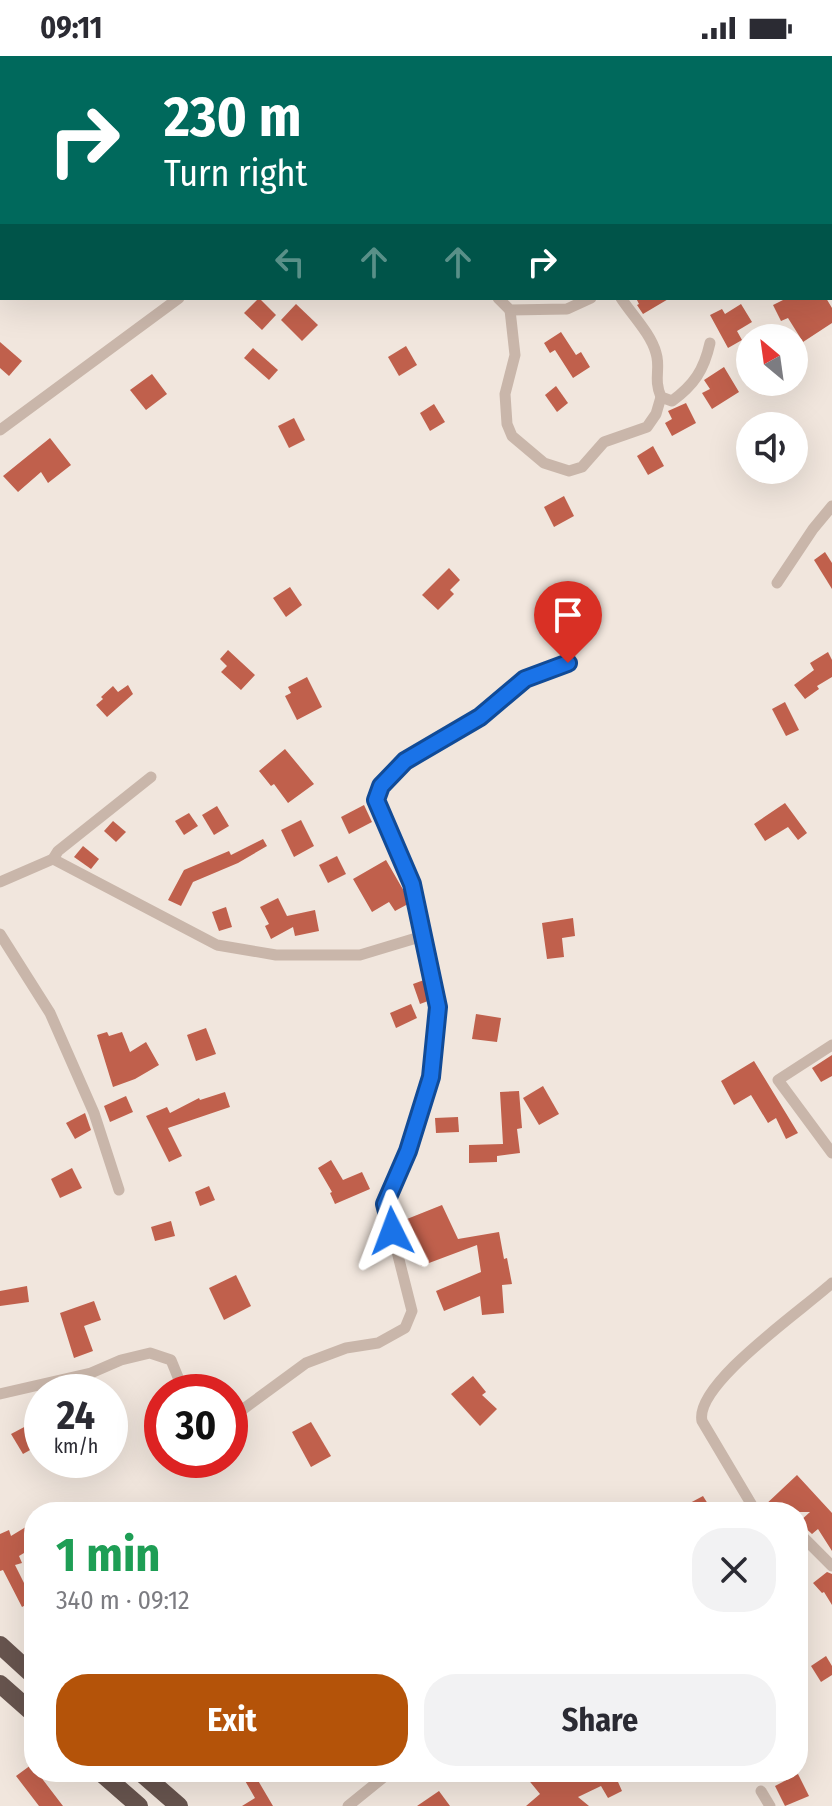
<!DOCTYPE html>
<html lang="en">
<head>
<meta charset="utf-8">
<style>
	body { margin:0; font-family:"Fira Sans Condensed",sans-serif; background:#f2f2f3; color:#2b2b33; height:100vh; display:flex; flex-direction:column; font-size:30px; white-space:nowrap }
	* { box-sizing:border-box; margin:0 }
	p { font-size:26px; color:#7c7c81 }
	.icon { flex:none; width:44px; height:44px; fill:none; stroke:currentColor; stroke-width:2; stroke-linecap:round; stroke-linejoin:round }
	.map { position:relative; flex:1; overflow:hidden }
	.sheet { position:absolute; left:24px; top:1446px; width:784px; height:280px; display:flex; flex-direction:column; background:#fff; border-radius:32px; box-shadow:0 8px 32px #0002 }
	.sheet>* { flex:none }
	.top-card { position:absolute; left:0px; top:0px; width:832px; height:244px; box-shadow:0 8px 32px #0002; background:#00695c; color:#fff; overflow:hidden }
	.needle { width:52px; rotate:331deg }
	.fabs { position:absolute; left:736px; top:268px; display:grid; gap:16px }
	.fabs a { display:grid; place-items:center; width:72px; height:72px; border-radius:50%; background:#fff; box-shadow:0 8px 32px #0002; font-size:40px }
	.speed { position:absolute; left:24px; top:1318px; display:flex; gap:16px; font-size:40px; font-weight:700; text-align:center }
	.speed>* { display:grid; place-content:center; width:104px; height:104px; border-radius:50%; background:#fff; box-shadow:0 8px 32px #0002; line-height:1 }
	.speed small { font-size:20px; font-weight:400 }
	.speed .limit { border:12px solid #d22; background:#fff; color:#111 }
	.pin { position:absolute; display:grid; place-items:center; width:68px; height:68px; color:#fff; margin:-82px -34px; border-radius:50% 50% 50% 0; rotate:-45deg; box-shadow:0 0 8px #0007 }
	.pin .icon { rotate:45deg }
	.me { position:absolute; width:88px; margin:-44px; rotate:357deg; stroke-linejoin:round; filter:drop-shadow(0 0 6px #0008) }
	.turn { display:flex; align-items:center; gap:28px; height:168px; padding:0 32px; font-size:36px }
	.turn .icon { width:104px; height:104px; stroke-width:2.5 }
	.turn b { display:block; font-size:56px; line-height:68px }
	.lanes { display:flex; align-items:center; height:76px; padding:0 32px; background:#0003; justify-content:center; gap:40px; direction:ltr }
	.lanes .off { opacity:.35 }
	.round { display:grid; place-items:center; flex:none; width:84px; height:84px; border-radius:32px; background:#f2f2f3 }
	.overview { display:flex; align-items:center; justify-content:space-between; height:136px; padding:0 32px }
	h1 { font-size:48px; font-weight:700; line-height:60px; color:#1e9e55 }
	.button { display:flex; gap:16px; margin-top:auto; padding:16px 32px }
	.button a { flex:1; height:92px; border-radius:32px; background:#b45309; color:#fff; font-size:32px; font-weight:700; line-height:92px; text-align:center }
	.button a+a { background:#f2f2f3; color:#2b2b33 }
	.status { display:flex; justify-content:space-between; align-items:center; height:56px; padding:0 40px; background:#fff; direction:ltr }
	.status svg { height:22px; fill:currentColor }
	.map>svg:first-child { display:block }
	.building { fill:#c0604c }
	.lines { fill:none; stroke-linecap:round; stroke-linejoin:round }
	.minor { stroke:#c9b6aa; stroke-width:11 }
	.trunk { stroke:#67544e; stroke-width:18 }
	.route-casing { stroke:#114b97; stroke-width:20 }
	.route { stroke:#1a73e8; stroke-width:14 }
</style>
</head>
<body>
<div class="status"><b>09:11</b><svg viewBox="0 0 49 12"><path d="M0 12V9h3v3zM5 12V6h3v6zM10 12V3h3v9zM15 12V0h3v12zM26 1h20v11H26zM47 4h2v5h-2z"/></svg></div>
<div class="map">
<svg width="832" height="1750" viewBox="0 0 832 1750">
	<rect width="100%" height="100%" fill="#f1e6dd"/>
	<!-- building -->
	<g class="building">
		<path d="M259 242 276 259 262 274 244 257Z"/>
		<path d="M636 242H670L643 258 637 249 639 248Z"/>
		<path d="M787 242H826L832 252V267L803 286 788 262 781 265 773 249Z"/>
		<path d="M296 248 318 269 302 285 281 264Z"/>
		<path d="M741 248 752 266 737 275 742 284 728 292 710 259 722 253 725 258Z"/>
		<path d="M561 276 576 299 581 296 590 311 573 322 555 294 550 297 544 287Z"/>
		<path d="M0 286 22 305 9 320 0 312Z"/>
		<path d="M406 290 417 309 399 320 388 301Z"/>
		<path d="M253 292 278 314 269 324 244 302Z"/>
		<path d="M724 311 739 336 712 353 702 337 710 333 704 324Z"/>
		<path d="M152 318 167 338 146 354 130 334Z"/>
		<path d="M556 330 568 347 557 356 545 339Z"/>
		<path d="M686 347 696 367 672 380 665 367 672 363 668 355Z"/>
		<path d="M434 348 445 366 430 375 420 357Z"/>
		<path d="M294 362 305 384 289 392 278 370Z"/>
		<path d="M50 382 71 409 48 427 41 416 18 436 3 420Z"/>
		<path d="M653 390 664 410 648 419 637 400Z"/>
		<path d="M564 440 574 460 554 471 544 451Z"/>
		<path d="M825 496 832 507V533L814 504Z"/>
		<path d="M449 512 460 524 450 534 454 538 438 554 422 539Z"/>
		<path d="M290 531 302 549 286 561 273 542Z"/>
		<path d="M228 594 255 619 241 634 221 616 227 610 220 603Z"/>
		<path d="M828 596 832 604V621L817 630 819 633 805 643 794 629 814 614 810 607Z"/>
		<path d="M307 621 322 651 297 664 285 640 291 637 288 631Z"/>
		<path d="M128 629 133 638 107 661 96 649 103 643 101 641 113 630 118 636Z"/>
		<path d="M785 646 799 674 786 680 772 653Z"/>
		<path d="M285 693 314 728 288 747 274 728 271 730 259 715Z"/>
		<path d="M785 747 807 777 798 784 788 771 765 785 754 768Z"/>
		<path d="M364 749 372 766 349 778 341 761Z"/>
		<path d="M217 750 229 770 214 779 202 759Z"/>
		<path d="M189 757 198 770 184 779 175 765Z"/>
		<path d="M301 764 314 790 294 801 281 774Z"/>
		<path d="M113 765 126 776 116 786 104 775Z"/>
		<path d="M263 783 267 790 238 807 193 826 181 850 168 844 184 814 229 795 231 799Z"/>
		<path d="M83 790 99 803 91 813 74 801Z"/>
		<path d="M337 800 346 818 328 827 319 809Z"/>
		<path d="M386 804 405 837 408 848 395 855 389 846 372 856 353 823Z"/>
		<path d="M278 842 287 860 315 854 319 875 295 880 293 871 271 883 265 870 269 868 260 851Z"/>
		<path d="M226 851 232 871 219 875 212 856Z"/>
		<path d="M573 862 575 880 562 882 564 901 547 903 542 867Z"/>
		<path d="M424 924 428 945 420 948 413 928Z"/>
		<path d="M411 948 417 962 396 972 390 957Z"/>
		<path d="M476 958 501 962 497 986 472 983Z"/>
		<path d="M206 972 216 998 196 1005 187 979Z"/>
		<path d="M107 976 109 980 122 976 130 996 146 986 159 1009 135 1023 113 1031 97 979Z"/>
		<path d="M832 999V1020L821 1026 812 1012Z"/>
		<path d="M754 1005 798 1077 786 1083 776 1062 768 1067 751 1039 734 1049 721 1025Z"/>
		<path d="M543 1030 559 1058 539 1069 523 1042Z"/>
		<path d="M519 1035 522 1072 517 1073 520 1097 497 1100V1106L469 1107V1089L503 1088 500 1036Z"/>
		<path d="M225 1036 230 1051 168 1072 182 1100 169 1106 146 1060 167 1051 170 1057 199 1042 200 1044Z"/>
		<path d="M126 1040 133 1056 110 1066 104 1050Z"/>
		<path d="M85 1057 91 1074 75 1083 66 1067Z"/>
		<path d="M458 1061 459 1076 436 1077 435 1062Z"/>
		<path d="M331 1104 343 1124 362 1116 370 1133 335 1148 330 1137 332 1136 318 1112Z"/>
		<path d="M72 1112 82 1132 60 1142 51 1123Z"/>
		<path d="M209 1130 215 1144 200 1150 195 1136Z"/>
		<path d="M442 1149 458 1183 499 1176 504 1203 507 1202 512 1228 502 1229 504 1257 482 1259 480 1240 444 1255 436 1235 481 1216 477 1189 421 1210 415 1193 419 1192 407 1163Z"/>
		<path d="M171 1165 175 1180 155 1185 151 1171Z"/>
		<path d="M236 1219 251 1250 224 1264 209 1232Z"/>
		<path d="M27 1230 29 1246 0 1250V1235Z"/>
		<path d="M94 1245 101 1264 84 1270 93 1295 74 1302 60 1257Z"/>
		<path d="M473 1320 486 1336 482 1339 497 1353 480 1370 451 1338Z"/>
		<path d="M311 1366 331 1400 311 1411 292 1376Z"/>
		<path d="M28 1369 39 1389 23 1398 11 1378Z"/>
		<path d="M797 1419 832 1457V1495L818 1473 812 1478 799 1466 810 1456H764L763 1451Z"/>
		<path d="M703 1440 713 1456H693L688 1448Z"/>
		<path d="M34 1466V1491L19 1500 22 1507 15 1509 33 1545 22 1551 3 1514 0 1515V1478L9 1474 11 1480Z"/>
		<path d="M827 1516 832 1518V1549L824 1536 822 1537 813 1527Z"/>
		<path d="M826 1600 832 1610V1619L821 1626 811 1610Z"/>
		<path d="M31 1709 34 1716H37L63 1750H39L16 1720Z"/>
		<path d="M240 1716H253L273 1750H242L255 1742Z"/>
		<path d="M522 1716H545L552 1724 565 1716H570L574 1721 584 1716H609L612 1721 615 1719 622 1735 608 1742 601 1730 578 1741 589 1750H526L540 1738Z"/>
		<path d="M798 1718 809 1740 785 1750 775 1730Z"/>
		<path d="M439 1735 450 1750H417Z"/>
	</g>
	<g class="lines">
		<!-- minor -->
		<g class="minor">
			<path d="M62 0 64 2"/>
			<path d="M830 98 832 96"/>
			<path d="M830 118 832 123"/>
			<path d="M498 242 510 254 567 253 591 242"/>
			<path d="M621 242C632 259 651 278 656 297 661 313 653 322 661 341L672 345C694 329 704 314 710 287"/>
			<path d="M510 254 515 299 505 338 507 368 512 380 544 407 569 415 582 411 604 386 647 371 656 358 661 341"/>
			<path d="M0 374 179 242"/>
			<path d="M777 527 813 473 832 450"/>
			<path d="M53 803 217 889 276 899H360L423 880"/>
			<path d="M0 826 53 803 58 795 151 721"/>
			<path d="M0 878 50 957 94 1057 119 1134"/>
			<path d="M832 989 778 1024 832 1097"/>
			<path d="M0 1338 91 1317 121 1304 150 1297 171 1304 184 1336"/>
			<path d="M230 1358 242 1354 306 1307 346 1292 378 1287 405 1272 412 1255 385 1148 408 1095 431 1021 438 951 412 828 376 744 381 730 405 705 480 661 525 623 568 607"/>
			<path d="M756 1456 702 1365C694 1328 804 1253 832 1227"/>
			<path d="M798 1476 832 1510"/>
			<path d="M761 1735 770 1750"/>
			<path d="M348 1750 390 1716"/>
		</g>
		<!-- trunk -->
		<g class="trunk">
			<path d="M0 1589 34 1620"/>
			<path d="M0 1628 34 1658"/>
			<path d="M100 1716 139 1750"/>
			<path d="M140 1716 179 1750"/>
		</g>
	</g>
	<g class="lines">
		<defs>
			<path id="route" d="M392 1175 385 1148 408 1095 431 1021 438 951 412 828 376 744 381 730 405 705 480 661 525 623 568 607"/>
		</defs>
		<!-- route casing -->
		<use href="#route" class="route-casing"/>
		<!-- route -->
		<use href="#route" class="route"/>
	</g>
</svg>
<div class="fabs">
<a><svg class="needle" viewBox="-14 -14 28 28"><path d="M0-13l5 13h-10z" fill="#e53935"/><path d="M0 13l5-13h-10z" fill="#7c7c81"/></svg></a>
<a><svg class="icon" aria-label="sound" viewBox="0 0 24 24"><path d="M4 9h4l5-4v14l-5-4H4zM17 9q2 3 0 6"/></svg></a>
</div>
<div class="speed"><div>24<small>km/h</small></div><div class="limit">30</div></div>
<div class="pin" style="left:568px;top:607px;background:#d93025"><svg class="icon" aria-label="arrive" viewBox="0 0 24 24"><path d="M6 21V4h12l-3 4 3 4H6"/></svg></div>
<svg class="me" style="left:392px;top:1175px" viewBox="-20 -20 40 40"><path d="M0-17L14 15 0 8-14 15z" fill="#1a73e8" stroke="#fff" stroke-width="4"/></svg>
<div class="top-card">
<div class="turn"><svg class="icon" aria-label="right" viewBox="0 0 24 24"><path d="M7 20v-9h11M14 6l5 5-5 5"/></svg><div><b>230 m</b>Turn right</div></div>
<div class="lanes"><svg class="icon off" aria-label="left" viewBox="0 0 24 24"><path d="M17 20v-9H6M10 6l-5 5 5 5"/></svg><svg class="icon off" aria-label="ahead" viewBox="0 0 24 24"><path d="M12 20V5M6 11l6-6 6 6"/></svg><svg class="icon off" aria-label="ahead" viewBox="0 0 24 24"><path d="M12 20V5M6 11l6-6 6 6"/></svg><svg class="icon" aria-label="right" viewBox="0 0 24 24"><path d="M7 20v-9h11M14 6l5 5-5 5"/></svg></div>
</div>
<section class="sheet">
<div class="overview"><div><h1>1 min</h1><p>340 m · 09:12</p></div><a class="round"><svg class="icon" aria-label="close" viewBox="0 0 24 24"><path d="M6 6l12 12M18 6L6 18"/></svg></a></div>
<div class="button"><a>Exit</a><a>Share</a></div>
</section>
</div>
</body>
</html>
